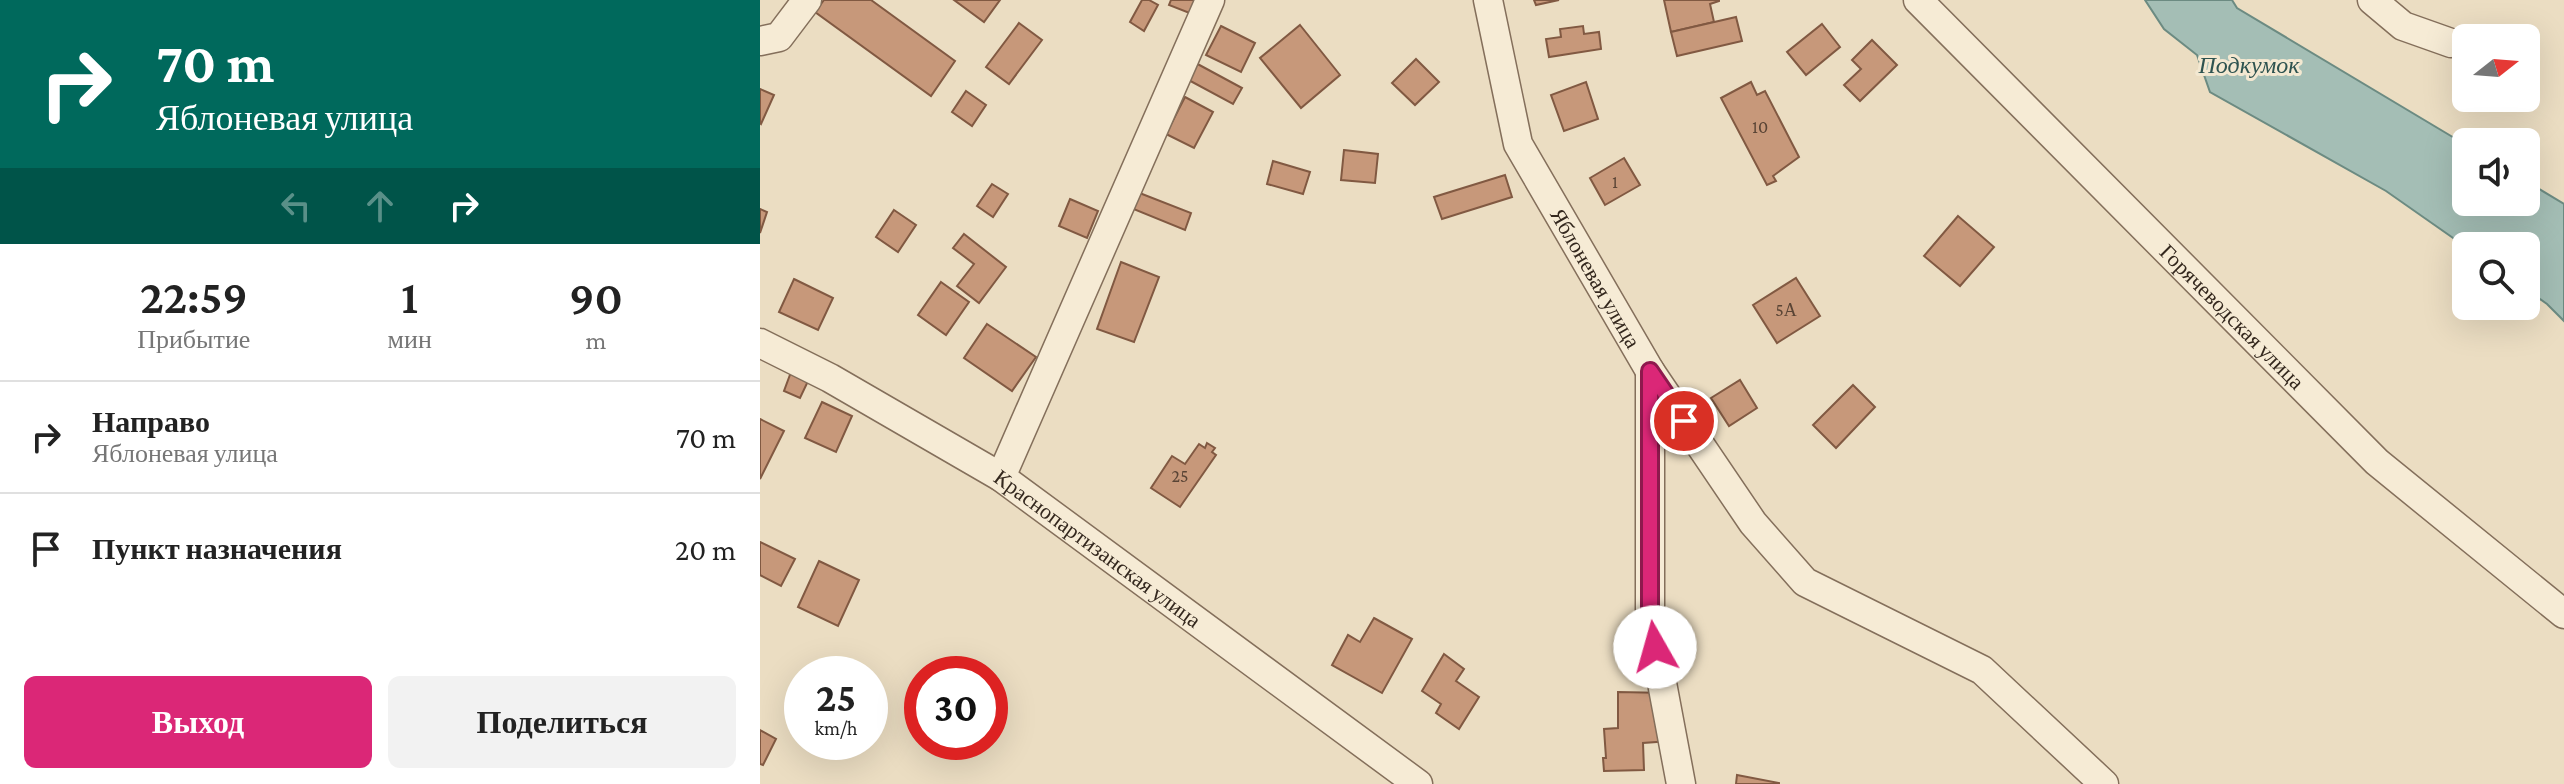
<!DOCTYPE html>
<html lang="ru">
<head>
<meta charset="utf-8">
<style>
	body { margin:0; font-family:"Crimson Pro",serif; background:#f2f2f2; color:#222; height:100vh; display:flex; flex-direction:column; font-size:30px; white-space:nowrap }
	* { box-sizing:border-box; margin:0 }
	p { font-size:26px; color:#767676 }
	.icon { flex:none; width:44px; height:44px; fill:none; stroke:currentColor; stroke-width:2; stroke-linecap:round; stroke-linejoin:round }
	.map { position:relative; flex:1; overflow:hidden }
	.sheet { display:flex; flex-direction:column; background:#fff; width:760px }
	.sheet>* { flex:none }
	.top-card { background:#00695c; color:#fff; overflow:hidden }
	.needle { width:52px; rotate:73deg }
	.controls { position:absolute; left:1692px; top:24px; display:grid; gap:16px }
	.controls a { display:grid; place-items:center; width:88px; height:88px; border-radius:12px; background:#fff; box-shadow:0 8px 32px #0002; font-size:40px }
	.speed { position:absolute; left:24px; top:656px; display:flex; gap:16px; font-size:40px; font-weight:700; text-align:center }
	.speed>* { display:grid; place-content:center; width:104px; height:104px; border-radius:50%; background:#fff; box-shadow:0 8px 32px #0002; line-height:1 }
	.speed small { font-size:20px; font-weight:400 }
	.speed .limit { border:12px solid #d22; background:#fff; color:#111 }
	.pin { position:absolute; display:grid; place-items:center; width:68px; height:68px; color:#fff; margin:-34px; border:4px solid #fff; border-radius:50%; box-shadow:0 2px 8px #0007 }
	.me { position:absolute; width:88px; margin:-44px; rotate:353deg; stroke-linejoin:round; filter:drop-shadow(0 0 6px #0008) }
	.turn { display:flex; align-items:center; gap:28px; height:168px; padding:0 24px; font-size:36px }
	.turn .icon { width:104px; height:104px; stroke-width:2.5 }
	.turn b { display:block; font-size:56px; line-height:68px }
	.lanes { display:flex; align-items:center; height:76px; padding:0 24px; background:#0003; justify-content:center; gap:40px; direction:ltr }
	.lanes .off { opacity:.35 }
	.eta { display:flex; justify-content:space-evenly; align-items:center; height:136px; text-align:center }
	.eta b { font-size:48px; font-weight:600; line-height:56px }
	.action { display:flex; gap:16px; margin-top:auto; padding:16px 24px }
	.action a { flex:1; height:92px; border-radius:12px; background:#db2777; color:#fff; font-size:32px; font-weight:600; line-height:92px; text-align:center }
	.action a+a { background:#f2f2f2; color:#222 }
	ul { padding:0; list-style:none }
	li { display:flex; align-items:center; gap:24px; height:112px; padding:0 24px; border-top:2px solid #e0e0e0 }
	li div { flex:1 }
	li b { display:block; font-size:30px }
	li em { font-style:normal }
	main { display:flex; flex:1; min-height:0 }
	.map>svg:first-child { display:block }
	.water { fill:#a4beb5; stroke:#6c8b82; stroke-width:2 }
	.building { fill:#c7987a; stroke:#815942; stroke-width:2 }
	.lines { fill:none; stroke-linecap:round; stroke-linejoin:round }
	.minor-casing { stroke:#846f5b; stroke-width:31 }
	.minor { stroke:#f6ebd5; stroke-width:28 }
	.route-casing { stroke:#8e194d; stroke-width:20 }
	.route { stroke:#db2777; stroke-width:14 }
	.labels { text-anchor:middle; stroke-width:6; stroke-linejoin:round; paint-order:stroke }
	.number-label { font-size:18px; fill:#594435 }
	.street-label { font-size:22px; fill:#34281e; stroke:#f3e8d1 }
	.water-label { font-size:24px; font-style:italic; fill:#2e5350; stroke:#f3e8d1 }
</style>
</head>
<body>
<main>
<section class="sheet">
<div class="top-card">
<div class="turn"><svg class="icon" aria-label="right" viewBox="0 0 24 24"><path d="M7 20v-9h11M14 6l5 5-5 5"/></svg><div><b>70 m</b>Яблоневая улица</div></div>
<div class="lanes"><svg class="icon off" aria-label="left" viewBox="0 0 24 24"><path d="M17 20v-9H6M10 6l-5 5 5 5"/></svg><svg class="icon off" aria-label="ahead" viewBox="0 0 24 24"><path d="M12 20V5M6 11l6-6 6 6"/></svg><svg class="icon" aria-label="right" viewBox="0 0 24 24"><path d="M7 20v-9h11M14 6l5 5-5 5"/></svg></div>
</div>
<div class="eta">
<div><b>22:59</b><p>Прибытие</p></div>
<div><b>1</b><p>мин</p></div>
<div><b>90</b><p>m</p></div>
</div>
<ul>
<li><svg class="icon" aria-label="right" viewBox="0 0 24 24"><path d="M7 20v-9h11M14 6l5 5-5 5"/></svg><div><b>Направо</b><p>Яблоневая улица</p></div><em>70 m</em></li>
<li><svg class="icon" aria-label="arrive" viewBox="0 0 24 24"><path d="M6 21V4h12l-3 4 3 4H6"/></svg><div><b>Пункт назначения</b></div><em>20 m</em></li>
</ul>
<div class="action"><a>Выход</a><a>Поделиться</a></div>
</section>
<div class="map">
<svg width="1804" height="784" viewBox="0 0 1804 784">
	<rect width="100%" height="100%" fill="#ebddc2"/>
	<!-- water -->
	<path class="water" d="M1385 0H1472L1477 8 1706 145V202H1766V181L1804 204V321L1787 304 1766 289V246L1706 247 1626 191 1450 92 1437 55 1404 29Z"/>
	<!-- building -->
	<g class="building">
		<path d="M64 0H111L195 61 171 96 55 12Z"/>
		<path d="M194 0H240L224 22Z"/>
		<path d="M382 0H389L398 5 384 31 370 22Z"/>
		<path d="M411 0H438L432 14 409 5Z"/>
		<path d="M774 0H799L776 5Z"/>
		<path d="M904 0H959V1L950 4 954 22 911 32Z"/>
		<path d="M976 17 982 41 917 56 911 32Z"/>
		<path d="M259 23 282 40 249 84 226 67Z"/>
		<path d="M1062 24 1080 47 1046 75 1027 52Z"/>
		<path d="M540 25 580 75 541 108 500 58Z"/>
		<path d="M461 26 495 43 481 72 446 55Z"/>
		<path d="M823 26 824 34 839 32 841 49 789 57 786 39 801 37 800 29Z"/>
		<path d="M1112 40 1137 65 1100 101 1084 85 1101 69 1092 60Z"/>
		<path d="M656 59 679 82 655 105 632 83Z"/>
		<path d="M432 61 482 88 473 104 423 77Z"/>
		<path d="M826 82 838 119 804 131 791 95Z"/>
		<path d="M991 82 997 95 1005 91 1039 157 1013 176 1016 181 1007 185 961 98Z"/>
		<path d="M0 89 14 95 1 124 0 123Z"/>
		<path d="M206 91 226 105 212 126 192 112Z"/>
		<path d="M425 97 453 112 434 148 406 134Z"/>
		<path d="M584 150 618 154 615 183 581 180Z"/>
		<path d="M864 158 880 185 845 205 830 178Z"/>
		<path d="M513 161 550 172 543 194 507 184Z"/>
		<path d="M745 175 752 197 682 219 674 197Z"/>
		<path d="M232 184 248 194 233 217 217 206Z"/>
		<path d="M377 192 431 213 425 230 371 208Z"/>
		<path d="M310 199 338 211 327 238 299 226Z"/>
		<path d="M0 209 7 212 0 233Z"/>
		<path d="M134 210 156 225 138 252 116 237Z"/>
		<path d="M1198 216 1234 247 1200 286 1164 256Z"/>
		<path d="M204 234 246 267 219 303 197 286 214 264 193 248Z"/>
		<path d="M361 262 399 277 374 342 337 329Z"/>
		<path d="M1036 278 1060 316 1017 343 993 305Z"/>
		<path d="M34 279 73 298 58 330 19 312Z"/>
		<path d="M181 282 209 302 186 335 158 315Z"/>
		<path d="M227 324 276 357 252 391 204 358Z"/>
		<path d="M31 372 49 379 40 398 24 391Z"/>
		<path d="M980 380 997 408 969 426 951 398Z"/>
		<path d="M1093 385 1115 407 1076 448 1053 425Z"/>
		<path d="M62 402 92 416 76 452 45 438Z"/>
		<path d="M0 419 24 431 0 479Z"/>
		<path d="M447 443 455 448 452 452 456 455 420 507 391 488 412 456 425 464 439 444 445 448Z"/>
		<path d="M0 542 35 559 21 586 0 575Z"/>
		<path d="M59 561 99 580 78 626 38 607Z"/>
		<path d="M614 618 652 639 622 693 572 665 588 635 600 642Z"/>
		<path d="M684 654 704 669 696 681 719 697 699 729 676 713 681 704 662 691Z"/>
		<path d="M858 692 908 693 910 741 883 743 884 770 844 771 843 758H846L844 729 858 728Z"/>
		<path d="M0 730 16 739 3 765 0 764Z"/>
		<path d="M977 775 1019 783V784H976Z"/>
	</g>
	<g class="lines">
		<defs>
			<g id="minor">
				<path id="s1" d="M728 0 758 144 890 371 993 523 1045 582 1222 670 1344 784"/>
				<path id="s2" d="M1158 0 1617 462 1804 614"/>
				<path d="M1612 0 1643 26 1691 43"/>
				<path d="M0 41 19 37 47 0"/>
				<path id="s3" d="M0 343 70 378 241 477 658 784"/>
				<path d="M890 371V619L921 784"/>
				<path d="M241 477 450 0"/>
			</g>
		</defs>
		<!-- minor casing -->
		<use href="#minor" class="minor-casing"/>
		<!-- minor -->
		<use href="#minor" class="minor"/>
	</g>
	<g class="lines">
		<defs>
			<path id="route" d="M895 647 890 619V371L924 421"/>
		</defs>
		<!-- route casing -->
		<use href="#route" class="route-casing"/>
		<!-- route -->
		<use href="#route" class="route"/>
	</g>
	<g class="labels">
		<!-- number labels -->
		<g class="number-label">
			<text x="1000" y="133">10</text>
			<text x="855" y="188">1</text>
			<text x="1026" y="316">5А</text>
			<text x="420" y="482">25</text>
		</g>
		<!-- street labels -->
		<g class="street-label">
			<text dy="8" stroke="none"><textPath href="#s1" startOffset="302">Яблоневая улица</textPath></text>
			<text dy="8" stroke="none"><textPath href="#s2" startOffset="446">Горячеводская улица</textPath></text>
			<text dy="8" stroke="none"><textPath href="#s3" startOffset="396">Краснопартизанская улица</textPath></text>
		</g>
		<!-- water labels -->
		<g class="water-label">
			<text x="1489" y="73">Подкумок</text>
		</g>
	</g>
</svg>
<div class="controls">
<a><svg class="needle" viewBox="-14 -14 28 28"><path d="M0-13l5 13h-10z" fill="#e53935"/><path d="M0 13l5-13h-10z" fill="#767676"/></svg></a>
<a><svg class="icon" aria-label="sound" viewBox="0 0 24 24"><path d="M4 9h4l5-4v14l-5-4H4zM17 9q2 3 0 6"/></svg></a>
<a><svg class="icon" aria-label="search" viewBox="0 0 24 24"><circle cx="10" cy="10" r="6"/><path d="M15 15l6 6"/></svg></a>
</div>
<div class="speed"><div>25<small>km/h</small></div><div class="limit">30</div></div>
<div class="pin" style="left:924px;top:421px;background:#d93025"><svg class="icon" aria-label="arrive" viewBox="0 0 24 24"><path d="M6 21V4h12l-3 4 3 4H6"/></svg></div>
<svg class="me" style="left:895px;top:647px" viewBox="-20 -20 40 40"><circle r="19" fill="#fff"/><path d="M0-13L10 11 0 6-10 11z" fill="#db2777"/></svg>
</div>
</main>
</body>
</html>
